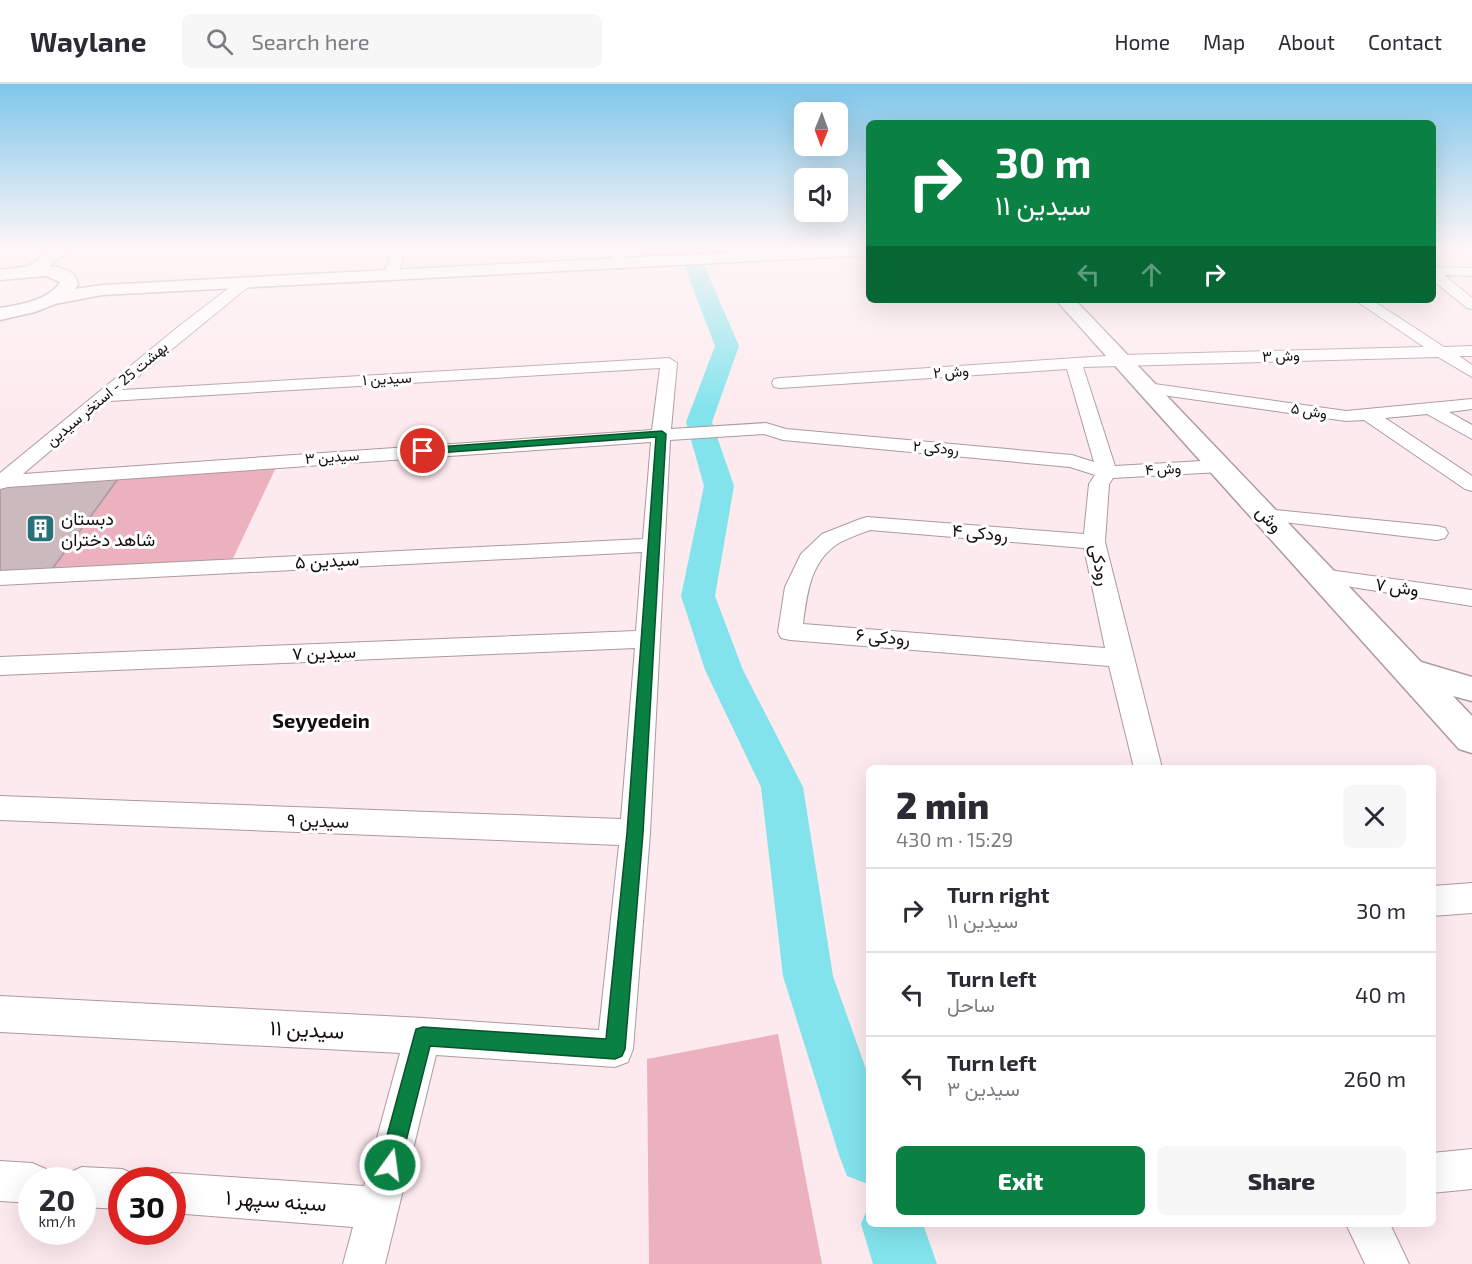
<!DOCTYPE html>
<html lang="en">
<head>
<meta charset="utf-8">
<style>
	body { margin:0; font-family:"Exo 2",Vazirmatn,sans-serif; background:#f7f7f7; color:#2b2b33; height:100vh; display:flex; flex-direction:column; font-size:22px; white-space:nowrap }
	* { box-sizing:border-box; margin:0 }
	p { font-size:20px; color:#7c7c81 }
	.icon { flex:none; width:33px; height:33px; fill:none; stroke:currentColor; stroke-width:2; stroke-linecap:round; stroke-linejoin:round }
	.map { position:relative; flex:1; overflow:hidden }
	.panel { position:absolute; left:866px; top:681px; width:570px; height:462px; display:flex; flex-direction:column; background:#fff; border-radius:9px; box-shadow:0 6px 24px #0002 }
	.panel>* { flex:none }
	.banner { position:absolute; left:866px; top:36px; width:570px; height:183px; border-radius:9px; box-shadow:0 6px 24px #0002; background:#0b8043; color:#fff; overflow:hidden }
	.needle { width:39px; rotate:181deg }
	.controls { position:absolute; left:794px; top:18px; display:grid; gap:12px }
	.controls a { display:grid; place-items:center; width:54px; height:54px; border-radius:9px; background:#fff; box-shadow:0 6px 24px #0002; font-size:30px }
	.speed { position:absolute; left:18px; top:1083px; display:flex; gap:12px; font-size:30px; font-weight:700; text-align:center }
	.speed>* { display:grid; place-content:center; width:78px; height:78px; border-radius:50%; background:#fff; box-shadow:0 6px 24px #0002; line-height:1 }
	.speed small { font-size:15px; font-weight:400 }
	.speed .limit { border:9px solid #d22; background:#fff; color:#111 }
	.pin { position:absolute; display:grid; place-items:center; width:51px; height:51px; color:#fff; margin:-26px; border:3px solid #fff; border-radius:50%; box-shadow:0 2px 6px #0007 }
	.me { position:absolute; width:66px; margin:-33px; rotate:14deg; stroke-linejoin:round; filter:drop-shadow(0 0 4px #0008) }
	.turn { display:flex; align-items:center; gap:21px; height:126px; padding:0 30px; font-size:27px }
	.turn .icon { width:78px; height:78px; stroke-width:2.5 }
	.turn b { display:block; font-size:42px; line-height:51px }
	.lanes { display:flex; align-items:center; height:57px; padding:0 30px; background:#0003; justify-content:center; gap:30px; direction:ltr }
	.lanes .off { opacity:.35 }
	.round { display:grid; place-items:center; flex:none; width:63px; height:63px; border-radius:9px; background:#f7f7f7 }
	.head { display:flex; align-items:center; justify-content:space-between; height:102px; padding:0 30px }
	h1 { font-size:36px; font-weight:800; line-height:45px }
	.primary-button { display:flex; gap:12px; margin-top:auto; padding:12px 30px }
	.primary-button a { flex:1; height:69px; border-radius:9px; background:#0b8043; color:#fff; font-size:24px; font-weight:800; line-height:69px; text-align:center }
	.primary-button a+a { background:#f7f7f7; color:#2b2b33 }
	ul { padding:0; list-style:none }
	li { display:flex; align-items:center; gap:18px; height:84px; padding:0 30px; border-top:2px solid #e1e1e2 }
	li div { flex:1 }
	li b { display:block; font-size:22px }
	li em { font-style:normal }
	header { display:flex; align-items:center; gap:36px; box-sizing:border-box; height:84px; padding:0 30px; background:#fff; border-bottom:2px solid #e1e1e2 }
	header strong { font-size:28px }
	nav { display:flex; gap:33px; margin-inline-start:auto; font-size:21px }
	.search { width:420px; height:54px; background:#f7f7f7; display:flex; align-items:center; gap:15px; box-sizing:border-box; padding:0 21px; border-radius:9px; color:#7c7c81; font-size:22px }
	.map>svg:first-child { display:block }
	.green { fill:#ebb1bf }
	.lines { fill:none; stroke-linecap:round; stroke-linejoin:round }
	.river { fill:#82e3ec; fill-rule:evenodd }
	.building { fill:#cbb9bd; stroke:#a9979b; stroke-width:1.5 }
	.minor-casing { stroke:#ac9a9e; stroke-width:2 }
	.major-casing { stroke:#ac9a9e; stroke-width:3 }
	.minor { fill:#fff; fill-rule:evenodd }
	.major { fill:#fff; fill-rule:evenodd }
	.route { fill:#0b8043; stroke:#07532c; stroke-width:1.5 }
	.labels { text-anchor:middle; stroke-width:6; stroke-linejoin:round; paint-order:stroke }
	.far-street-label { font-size:15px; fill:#150e10; stroke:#fff }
	.poi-label { font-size:18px; fill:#150e10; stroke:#fff; text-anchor:start }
	.street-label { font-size:18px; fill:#150e10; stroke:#fff }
	.neighbourhood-label { font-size:20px; font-weight:bold; fill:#150e10; stroke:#fff }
	.near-street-label { font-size:21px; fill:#150e10; stroke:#fff }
</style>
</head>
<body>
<header>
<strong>Waylane</strong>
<div class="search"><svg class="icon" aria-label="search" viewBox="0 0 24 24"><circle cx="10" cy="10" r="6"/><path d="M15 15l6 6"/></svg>Search here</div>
<nav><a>Home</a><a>Map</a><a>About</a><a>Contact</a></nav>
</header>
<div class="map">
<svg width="1472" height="1180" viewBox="0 0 1472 1180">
	<rect width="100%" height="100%" fill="#fdeaee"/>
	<!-- green -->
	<g class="green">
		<path d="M279 377 229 483 47 492 123 388Z"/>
		<path d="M778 950 822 1180H649L647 975Z"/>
	</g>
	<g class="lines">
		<!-- river -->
		<g class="river">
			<path d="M694 175 701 177 704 181 739 262 712 338 734 402 715 512 743 586 803 703 833 892 868 991V1100L847 1092 839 1071 783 892 761 703 705 586 681 512 704 402 686 338 715 262 684 181 687 177Z"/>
			<path d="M868 1123V1140H923L937 1180H873L861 1140Z"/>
		</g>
	</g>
	<!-- building -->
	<path class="building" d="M123 388 47 492 0 494V399Z"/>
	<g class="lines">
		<defs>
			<g id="minor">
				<path d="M395 162H407L398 188 391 192 384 188Z"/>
				<path d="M607 162H619L626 176 624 179H614Z"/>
				<path d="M1432 183 1472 184V192L1444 191 1472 214V225L1467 224 1432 196Z"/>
				<path d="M243 196 248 197 250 200 248 203 122 306 669 274 677 279 671 345 766 339 786 345 1072 371 1094 378 1067 285 780 304 774 303 772 299 774 295 780 294 1121 271 1424 263 1355 216H1372L1444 263 1472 262V272H1459L1472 281V293L1438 273 1083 283 1115 382 1220 376 1227 378 1230 382 1227 386 1220 388 1113 394 1109 400 1105 458 1162 684H1134L1109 582 790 556 781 554 778 548 785 503 801 470 822 450 860 435 867 433 1084 450 1089 400 1095 391 1070 383 783 356 764 350 670 356 650 749 633 965 628 978 615 983 436 971 385 1180H343L353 1143 172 1129V1096H157L172 1089 364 1102 400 969 0 948V912L423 934 599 946 619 761 0 736V712L621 735 635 564 0 591V573L636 547 642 468 0 501V487L643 455 651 358 8 403 0 405V389L178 243 238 197ZM660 284 652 346 23 390 109 317ZM870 446 1084 464 1105 564 803 540C807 510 810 477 839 459 848 454 860 450 870 446Z"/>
				<path d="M1147 299 1346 327 1472 315V325L1449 328 1472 341V355L1427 330 1385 334 1472 392V407L1465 405 1364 336 1346 337 1141 308 1138 304 1141 300Z"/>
				<path d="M1265 425 1437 442 1445 444 1448 449 1445 454 1437 456 1258 435 1255 431 1258 427Z"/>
				<path d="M1322 485 1472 506V522L1314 497 1311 492 1314 487Z"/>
				<path d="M1472 799V829L1432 832V802Z"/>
				<path d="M1472 1065V1105L1432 1109V1069Z"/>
				<path d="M0 1077 32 1079 46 1085 51 1096H32V1119L0 1117Z"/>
				<path d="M82 1083 122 1085 136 1091 139 1096H122V1125L82 1123V1096H64L68 1089Z"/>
				<path d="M1346 1140H1390L1409 1180H1365Z"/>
			</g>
			<g id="major">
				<path d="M55 162H73L50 182C62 184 77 187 78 201L75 205 102 201 854 162H868V171L102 211 55 220 35 228 0 236V224C19 221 50 216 60 198L46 192 0 196V186L29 182Z"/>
				<path d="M1056 216H1075L1421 578 1472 593V617L1453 612 1472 632V669L1459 665Z"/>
			</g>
		</defs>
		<!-- minor casing -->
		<use href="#minor" class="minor-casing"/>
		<!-- major casing -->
		<use href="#major" class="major-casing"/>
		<!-- minor -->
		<use href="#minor" class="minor"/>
		<!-- major -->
		<use href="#major" class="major"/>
	</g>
	<!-- sky -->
	<linearGradient id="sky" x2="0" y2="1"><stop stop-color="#7fc7ea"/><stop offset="0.5" stop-color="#fef6f7"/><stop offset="1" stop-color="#fef6f7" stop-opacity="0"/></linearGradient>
	<rect width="1472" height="327" fill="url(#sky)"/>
	<!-- route -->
	<path class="route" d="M662 347 666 350 643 749 625 965 622 972 615 975 430 962 400 1081 397 1089 390 1092 382 1089 379 1081 416 945 423 943 606 955 627 749 656 353 423 370 417 367 423 364Z"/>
	<!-- icons -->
	<defs>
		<symbol id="building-square" viewBox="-11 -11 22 22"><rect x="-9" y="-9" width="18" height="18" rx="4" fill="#277178" stroke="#fff"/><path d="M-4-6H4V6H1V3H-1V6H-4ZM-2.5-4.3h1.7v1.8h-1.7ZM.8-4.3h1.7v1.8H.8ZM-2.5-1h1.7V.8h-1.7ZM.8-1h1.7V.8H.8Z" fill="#fff"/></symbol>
	</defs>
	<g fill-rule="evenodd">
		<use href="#building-square" x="24" y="428" width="33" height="33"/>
	</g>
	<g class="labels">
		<!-- far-street labels -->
		<g class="far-street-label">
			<text transform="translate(1281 272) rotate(-2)" y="5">وش ۳</text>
			<text transform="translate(951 288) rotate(-4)" y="5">وش ۲</text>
			<text transform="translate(387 295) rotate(-3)" y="5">سیدین ۱</text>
			<text transform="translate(107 310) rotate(-40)" y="5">بهشت 25 - استخر سیدین</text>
			<text transform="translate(1309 327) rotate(9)" y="5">وش ۵</text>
			<text transform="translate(936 364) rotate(5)" y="5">رودکی ۲</text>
			<text transform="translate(332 373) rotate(-4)" y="5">سیدین ۳</text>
			<text transform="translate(1163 385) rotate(-3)" y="5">وش ۴</text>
		</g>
		<!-- poi labels -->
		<g class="poi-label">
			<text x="61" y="441">دبستان<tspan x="61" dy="21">شاهد دختران</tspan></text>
		</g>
		<!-- street labels -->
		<g class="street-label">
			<text transform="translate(1269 435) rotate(47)" y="6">وش</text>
			<text transform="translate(980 449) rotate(5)" y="6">رودکی ۴</text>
			<text transform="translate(327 477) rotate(-3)" y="6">سیدین ۵</text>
			<text transform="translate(1100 481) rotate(79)" y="6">رودکی</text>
			<text transform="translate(1397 503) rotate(8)" y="6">وش ۷</text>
			<text transform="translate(883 553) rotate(5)" y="6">رودکی ۶</text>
			<text transform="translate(324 569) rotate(-2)" y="6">سیدین ۷</text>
			<text transform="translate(318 737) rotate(2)" y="6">۹ سیدین</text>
		</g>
		<!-- neighbourhood labels -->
		<g class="neighbourhood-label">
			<text x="321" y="644">Seyyedein</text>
		</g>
		<!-- near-street labels -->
		<g class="near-street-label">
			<text transform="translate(307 946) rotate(3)" y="7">۱۱ سیدین</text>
			<text transform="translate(276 1117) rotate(4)" y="7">۱ سینه سپهر</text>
		</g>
	</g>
</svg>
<div class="controls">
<a><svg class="needle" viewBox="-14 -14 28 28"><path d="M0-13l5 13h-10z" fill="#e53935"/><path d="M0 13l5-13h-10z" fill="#7c7c81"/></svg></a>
<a><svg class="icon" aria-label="sound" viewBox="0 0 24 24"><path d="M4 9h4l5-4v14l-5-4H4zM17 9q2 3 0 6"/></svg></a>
</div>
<div class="speed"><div>20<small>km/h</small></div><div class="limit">30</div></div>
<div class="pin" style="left:423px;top:367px;background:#d93025"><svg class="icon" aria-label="arrive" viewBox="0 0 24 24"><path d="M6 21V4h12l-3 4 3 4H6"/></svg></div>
<svg class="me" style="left:390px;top:1081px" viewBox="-20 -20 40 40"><circle r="17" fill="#0b8043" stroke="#fff" stroke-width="3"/><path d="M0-11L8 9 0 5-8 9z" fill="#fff"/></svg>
<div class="banner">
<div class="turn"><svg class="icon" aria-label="right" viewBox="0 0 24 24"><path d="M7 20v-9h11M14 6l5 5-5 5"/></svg><div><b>30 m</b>۱۱ سیدین</div></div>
<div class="lanes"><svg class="icon off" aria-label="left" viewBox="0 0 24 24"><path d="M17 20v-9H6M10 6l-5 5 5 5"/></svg><svg class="icon off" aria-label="ahead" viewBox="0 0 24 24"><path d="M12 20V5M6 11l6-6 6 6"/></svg><svg class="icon" aria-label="right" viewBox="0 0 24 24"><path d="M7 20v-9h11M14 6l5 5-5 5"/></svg></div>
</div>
<section class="panel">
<div class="head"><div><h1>2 min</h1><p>430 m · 15:29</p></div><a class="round"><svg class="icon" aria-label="close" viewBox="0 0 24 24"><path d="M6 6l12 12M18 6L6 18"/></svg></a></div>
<ul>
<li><svg class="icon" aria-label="right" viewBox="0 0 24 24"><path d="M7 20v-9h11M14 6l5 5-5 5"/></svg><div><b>Turn right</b><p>۱۱ سیدین</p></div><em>30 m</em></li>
<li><svg class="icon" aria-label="left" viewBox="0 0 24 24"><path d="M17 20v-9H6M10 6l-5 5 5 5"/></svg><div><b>Turn left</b><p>ساحل</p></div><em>40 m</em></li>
<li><svg class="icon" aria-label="left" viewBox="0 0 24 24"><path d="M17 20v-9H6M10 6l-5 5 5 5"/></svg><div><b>Turn left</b><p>سیدین ۳</p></div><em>260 m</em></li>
</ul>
<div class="primary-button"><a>Exit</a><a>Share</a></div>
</section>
</div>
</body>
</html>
